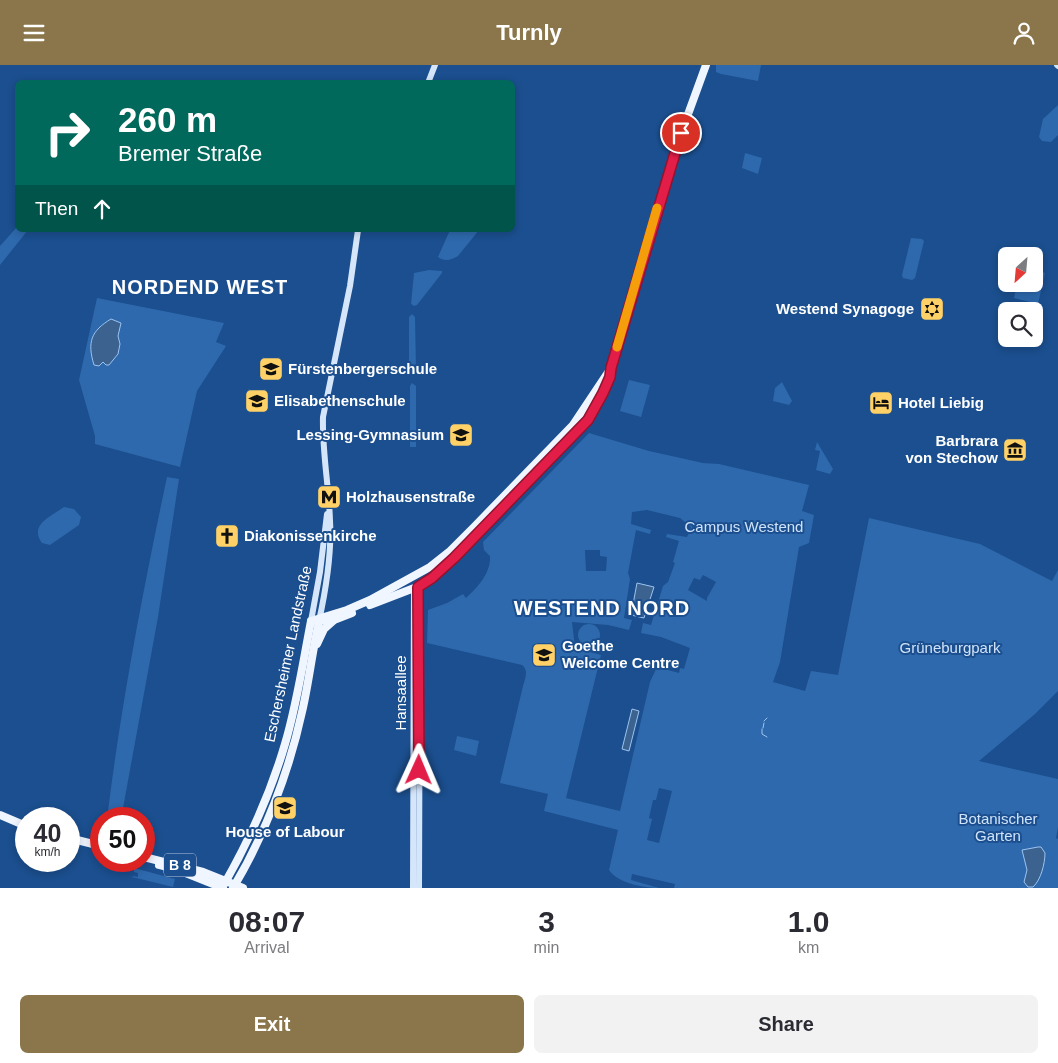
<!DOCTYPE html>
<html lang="en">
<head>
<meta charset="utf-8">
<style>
	body { margin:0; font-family:Helvetica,sans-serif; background:#f2f2f3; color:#2b2b33; height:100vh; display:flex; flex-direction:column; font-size:19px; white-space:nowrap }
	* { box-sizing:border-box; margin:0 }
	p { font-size:16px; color:#7c7c81 }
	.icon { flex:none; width:28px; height:28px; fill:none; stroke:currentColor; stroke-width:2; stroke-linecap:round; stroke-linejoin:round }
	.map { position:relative; height:823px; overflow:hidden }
	.details { display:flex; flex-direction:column; background:#fff; flex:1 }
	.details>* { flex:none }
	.guide { position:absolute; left:15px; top:15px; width:500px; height:152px; border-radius:8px; box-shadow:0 2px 8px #0003; background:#00695c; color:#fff; overflow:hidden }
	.needle { width:32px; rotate:206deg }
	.fabs { position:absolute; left:998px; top:182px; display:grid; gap:10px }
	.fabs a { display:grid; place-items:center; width:45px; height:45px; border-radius:8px; background:#fff; box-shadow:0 2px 8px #0003; font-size:25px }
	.speed { position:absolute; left:15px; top:742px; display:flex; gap:10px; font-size:25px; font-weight:700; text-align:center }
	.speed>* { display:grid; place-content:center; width:65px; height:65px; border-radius:50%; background:#fff; box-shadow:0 2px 8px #0003; line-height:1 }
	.speed small { font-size:12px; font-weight:400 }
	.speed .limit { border:8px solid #d22; background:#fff; color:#111 }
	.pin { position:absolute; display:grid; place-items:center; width:42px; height:42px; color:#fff; margin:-21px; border:2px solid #fff; border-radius:50%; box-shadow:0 1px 5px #0007 }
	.me { position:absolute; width:55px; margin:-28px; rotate:1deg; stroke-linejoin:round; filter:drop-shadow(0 0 4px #0008) }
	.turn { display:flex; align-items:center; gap:18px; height:105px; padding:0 20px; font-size:22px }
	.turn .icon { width:65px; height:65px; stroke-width:2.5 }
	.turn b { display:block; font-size:35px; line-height:42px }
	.then { display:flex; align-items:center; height:48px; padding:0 20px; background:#0003; gap:10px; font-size:19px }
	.eta { display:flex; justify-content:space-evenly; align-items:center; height:85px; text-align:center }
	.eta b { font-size:30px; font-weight:600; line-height:35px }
	.primary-button { display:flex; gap:10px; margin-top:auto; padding:10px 20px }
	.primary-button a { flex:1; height:58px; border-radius:8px; background:#8a764a; color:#fff; font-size:20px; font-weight:600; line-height:58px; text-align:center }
	.primary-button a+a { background:#f2f2f3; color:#2b2b33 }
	header { display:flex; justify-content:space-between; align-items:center; height:65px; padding:0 20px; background:#8a764a; color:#fff; font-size:22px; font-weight:600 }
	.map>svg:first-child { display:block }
	.green { fill:#2e69ad; fill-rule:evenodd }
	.water { fill:#3c6290; stroke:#9cc4f0 }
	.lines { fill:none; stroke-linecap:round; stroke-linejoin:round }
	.stream { stroke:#9cc4f0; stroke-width:1 }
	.secondary { stroke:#d6e6fa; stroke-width:6 }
	.primary { stroke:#f0f6ff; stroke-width:8 }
	.route-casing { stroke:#92132f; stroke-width:12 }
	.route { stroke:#e11d48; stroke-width:9 }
	.slow { stroke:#f59e0b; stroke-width:9 }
	.labels { text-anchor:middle; stroke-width:4; stroke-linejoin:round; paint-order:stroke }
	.shield { fill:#1b4f8f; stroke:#bbcadd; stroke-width:1 }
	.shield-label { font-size:14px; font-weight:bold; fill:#fff }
	.poi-label { font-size:15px; font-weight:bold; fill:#fff; stroke:#1b4f8f; text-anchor:start }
	.park-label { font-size:15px; fill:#cfe3fa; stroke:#1b4f8f }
	.street-label { font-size:15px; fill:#fff; stroke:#1b4f8f }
	.district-label { font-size:20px; font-weight:bold; letter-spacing:1px; fill:#fff; stroke:#1b4f8f }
</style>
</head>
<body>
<header><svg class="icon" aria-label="menu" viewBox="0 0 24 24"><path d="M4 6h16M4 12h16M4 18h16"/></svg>Turnly<svg class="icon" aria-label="person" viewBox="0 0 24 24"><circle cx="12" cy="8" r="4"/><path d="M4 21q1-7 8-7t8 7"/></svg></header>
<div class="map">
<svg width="1058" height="823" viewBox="0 0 1058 823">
	<rect width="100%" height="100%" fill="#1b4f8f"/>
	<!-- green -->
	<g class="green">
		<path d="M716 0H761L758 16 721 9 716 7Z"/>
		<path d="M1058 40V70L1051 77 1042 76 1039 72 1043 54Z"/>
		<path d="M745 88 762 93 758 109 742 103Z"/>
		<path d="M17 162 18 165H28L0 200V181Z"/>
		<path d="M450 165H479L458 191C452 195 444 197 438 192Z"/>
		<path d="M911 173 922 174 924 176 915 213 912 215 903 213 902 210Z"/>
		<path d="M1034 203 1045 208 1038 239 1014 233 1017 219H1034Z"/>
		<path d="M429 205 442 206V208L417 240 414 241 411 239 414 208Z"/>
		<path d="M97 233 224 258 216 277 226 281 197 326 180 402 95 379V371L79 315Z"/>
		<path d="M412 249 415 252 416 303H409V252Z"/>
		<path d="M629 315 650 320 641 352 620 346Z"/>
		<path d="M782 317 792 336 789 340 773 336 775 323Z"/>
		<path d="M412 318 416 321V382H410V321Z"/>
		<path d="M589 368 649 386 703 398 719 399 809 420 802 446 814 450 809 478 799 482 780 597 773 617 805 626 811 606 838 610 869 453 980 479 1052 516 1058 505V626L1035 649 979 696 1058 714V762L1056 773 1058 774V823H674L675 819 632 809 631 815 659 823C645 823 617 818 609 805L618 765 544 746 548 729 500 718 523 621C525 614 529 605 522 600L427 578 428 545 447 538 463 529 466 533C478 522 491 508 490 491L484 485 483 477ZM647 445 680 453 691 462 687 472 667 469 666 472 679 476 673 497 675 498 668 517 663 521 651 560 643 558 641 568 661 572 690 583 684 604 680 603 679 608 657 602 650 617 620 746 566 733 601 590 575 583 572 557 608 560 629 565 632 555 624 553 630 514 628 508 636 465 650 469 651 465 631 459 632 447ZM585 485H600V491L607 492 606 506H586ZM703 510 716 517 707 533V536L688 525 694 513 700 515ZM659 723 672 726 659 778 647 775 652 754 649 753 653 735H656Z"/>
		<path d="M817 377 833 404 830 409 816 405 820 386 815 385Z"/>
		<path d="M167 412 179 414 158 552 121 754H107C121 639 143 525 167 412Z"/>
		<path d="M64 442 74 444 81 452 79 460 50 480 42 478C29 460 50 452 64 442Z"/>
		<circle cx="589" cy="570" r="11"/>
		<path d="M457 671 479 676 476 691 454 685Z"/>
		<path d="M108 796 175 814 173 822 132 812 133 811 138 812V808L134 807V804L117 800 116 803 110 801Z"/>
	</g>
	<!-- water -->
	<g class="water">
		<path d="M111 254 121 258 118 271 120 279 118 289 109 300H106L103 297 99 301 94 300C87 277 91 266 111 254Z"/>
		<path d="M637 518 654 522 644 553 631 550Z"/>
		<path d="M632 644 639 646 629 686 622 684Z"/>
		<path d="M1038 782H1041L1045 788C1045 798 1041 815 1033 822H1028L1024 817 1027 805 1022 785Z"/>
	</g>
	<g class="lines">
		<!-- stream -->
		<g class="stream">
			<path d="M764 656 767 653"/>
			<path d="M763 663 764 658"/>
			<path d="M762 664V669L767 672"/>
		</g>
		<!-- secondary -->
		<g class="secondary">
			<path d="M1057 0 1058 1"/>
			<path d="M428 18 435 0"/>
			<path d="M418 521 420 533 419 823"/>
			<path d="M311 556 320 507 327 449"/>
			<path d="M319 556C326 524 332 489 330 456 329 421 322 387 323 352L350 221 358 165"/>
			<path d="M413 823 414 523"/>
		</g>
		<!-- primary -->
		<g class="primary">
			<path d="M370 540 422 520 432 513 536 410 588 355 603 328 610 307"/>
			<path d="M311 556 347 545 370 535 430 502 449 487 475 461 573 360 611 303 675 85 706 0"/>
			<path d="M313 556 334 555 352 548"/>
			<path d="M317 579 324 564 333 556"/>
			<path d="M0 750 26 761"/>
			<path d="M69 773 101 781"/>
			<path d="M144 792 203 807 243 823"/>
			<path d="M159 800 178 805 223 823"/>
			<path d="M222 823C248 778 270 730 285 679 297 639 303 597 311 556"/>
			<path d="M233 823C265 770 289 707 302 647 309 617 312 587 319 557"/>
		</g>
	</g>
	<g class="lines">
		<defs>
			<path id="route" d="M419 705 418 522 432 513 454 493 588 355 603 328 610 312 611 303 681 68"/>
		</defs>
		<!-- route casing -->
		<use href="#route" class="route-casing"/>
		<!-- route -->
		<use href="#route" class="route"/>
		<!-- slow -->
		<path class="slow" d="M617 282 657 143"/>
	</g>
	<!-- icons -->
	<defs>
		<symbol id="synagogue-square" viewBox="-11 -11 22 22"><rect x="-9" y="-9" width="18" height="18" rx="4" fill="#ffd166" stroke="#1b4f8f"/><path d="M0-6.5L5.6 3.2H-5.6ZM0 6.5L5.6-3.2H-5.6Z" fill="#111"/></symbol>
		<symbol id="school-square" viewBox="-11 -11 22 22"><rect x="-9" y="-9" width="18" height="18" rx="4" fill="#ffd166" stroke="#1b4f8f"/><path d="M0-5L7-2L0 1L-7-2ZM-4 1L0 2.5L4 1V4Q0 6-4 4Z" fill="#111"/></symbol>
		<symbol id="hotel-square" viewBox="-11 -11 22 22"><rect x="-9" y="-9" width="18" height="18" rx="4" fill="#ffd166" stroke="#1b4f8f"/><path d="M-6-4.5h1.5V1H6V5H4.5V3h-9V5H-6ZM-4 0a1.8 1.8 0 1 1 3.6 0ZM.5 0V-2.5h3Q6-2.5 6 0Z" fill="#111"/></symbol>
		<symbol id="museum-square" viewBox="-11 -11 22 22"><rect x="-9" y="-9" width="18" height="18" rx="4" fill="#ffd166" stroke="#1b4f8f"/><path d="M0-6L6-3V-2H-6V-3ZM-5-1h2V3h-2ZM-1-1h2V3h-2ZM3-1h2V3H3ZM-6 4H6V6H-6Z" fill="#111"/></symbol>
		<symbol id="metro-square" viewBox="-11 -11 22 22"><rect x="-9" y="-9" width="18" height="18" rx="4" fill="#ffd166" stroke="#1b4f8f"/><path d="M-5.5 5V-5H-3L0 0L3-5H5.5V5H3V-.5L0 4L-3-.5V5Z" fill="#111"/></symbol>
		<symbol id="church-square" viewBox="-11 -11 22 22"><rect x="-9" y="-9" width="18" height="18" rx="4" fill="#ffd166" stroke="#1b4f8f"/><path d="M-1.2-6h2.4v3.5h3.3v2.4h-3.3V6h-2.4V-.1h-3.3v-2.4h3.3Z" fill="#111"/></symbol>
		<symbol id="university-square" viewBox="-11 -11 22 22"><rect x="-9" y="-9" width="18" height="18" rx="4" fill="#ffd166" stroke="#1b4f8f"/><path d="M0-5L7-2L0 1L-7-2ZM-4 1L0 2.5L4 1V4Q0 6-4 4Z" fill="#111"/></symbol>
	</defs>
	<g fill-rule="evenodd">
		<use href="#synagogue-square" x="918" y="230" width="28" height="28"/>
		<use href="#school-square" x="257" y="290" width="28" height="28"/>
		<use href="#school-square" x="243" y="322" width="28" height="28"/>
		<use href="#hotel-square" x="867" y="324" width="28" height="28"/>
		<use href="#school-square" x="447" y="356" width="28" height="28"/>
		<use href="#museum-square" x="1001" y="371" width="28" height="28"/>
		<use href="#metro-square" x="315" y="418" width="28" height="28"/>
		<use href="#church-square" x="213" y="457" width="28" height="28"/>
		<use href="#university-square" x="530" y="576" width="28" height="28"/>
		<use href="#university-square" x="271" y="729" width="28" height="28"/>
	</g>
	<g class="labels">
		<!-- shield labels -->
		<rect class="shield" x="164" y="788.5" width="32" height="23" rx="4"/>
		<g class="shield-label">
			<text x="180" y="805">B 8</text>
		</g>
		<!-- poi labels -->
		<g class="poi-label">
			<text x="914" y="249" text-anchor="end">Westend Synagoge</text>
			<text x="288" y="309">Fürstenbergerschule</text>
			<text x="274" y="341">Elisabethenschule</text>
			<text x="898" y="343">Hotel Liebig</text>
			<text x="444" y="375" text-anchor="end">Lessing-Gymnasium</text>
			<text x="998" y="381" text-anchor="end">Barbrara<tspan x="998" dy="17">von Stechow</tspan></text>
			<text x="346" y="437">Holzhausenstraße</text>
			<text x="244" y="476">Diakonissenkirche</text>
			<text x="562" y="586">Goethe<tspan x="562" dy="17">Welcome Centre</tspan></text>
			<text x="285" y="772" text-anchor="middle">House of Labour</text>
		</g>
		<!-- park labels -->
		<g class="park-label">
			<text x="744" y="467">Campus Westend</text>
			<text x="950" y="588">Grüneburgpark</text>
			<text x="998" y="759">Botanischer<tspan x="998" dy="17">Garten</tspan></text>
		</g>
		<!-- street labels -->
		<g class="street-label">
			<text transform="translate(288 589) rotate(-78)" y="5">Eschersheimer Landstraße</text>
			<text transform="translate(401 628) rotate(-90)" y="5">Hansaallee</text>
		</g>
		<!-- district labels -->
		<g class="district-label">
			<text x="200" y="229">NORDEND WEST</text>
			<text x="602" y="550">WESTEND NORD</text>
		</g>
	</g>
</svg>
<div class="fabs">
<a><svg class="needle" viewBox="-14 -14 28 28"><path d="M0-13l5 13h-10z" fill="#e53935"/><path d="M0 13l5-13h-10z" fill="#7c7c81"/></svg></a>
<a><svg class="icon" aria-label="search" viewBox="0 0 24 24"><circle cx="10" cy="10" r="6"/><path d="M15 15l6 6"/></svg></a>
</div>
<div class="speed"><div>40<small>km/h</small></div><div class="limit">50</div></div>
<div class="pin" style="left:681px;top:68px;background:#d93025"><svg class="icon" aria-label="arrive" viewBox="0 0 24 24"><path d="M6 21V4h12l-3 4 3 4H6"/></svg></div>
<svg class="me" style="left:419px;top:705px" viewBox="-20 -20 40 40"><path d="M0-17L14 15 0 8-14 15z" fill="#e11d48" stroke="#fff" stroke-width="4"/></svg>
<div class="guide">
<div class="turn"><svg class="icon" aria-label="right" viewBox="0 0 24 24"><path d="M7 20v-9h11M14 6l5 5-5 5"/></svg><div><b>260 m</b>Bremer Straße</div></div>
<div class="then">Then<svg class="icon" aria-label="ahead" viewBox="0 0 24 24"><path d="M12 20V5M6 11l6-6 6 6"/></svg></div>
</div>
</div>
<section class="details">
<div class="eta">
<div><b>08:07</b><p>Arrival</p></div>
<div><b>3</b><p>min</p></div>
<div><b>1.0</b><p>km</p></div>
</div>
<div class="primary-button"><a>Exit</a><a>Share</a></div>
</section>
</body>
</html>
